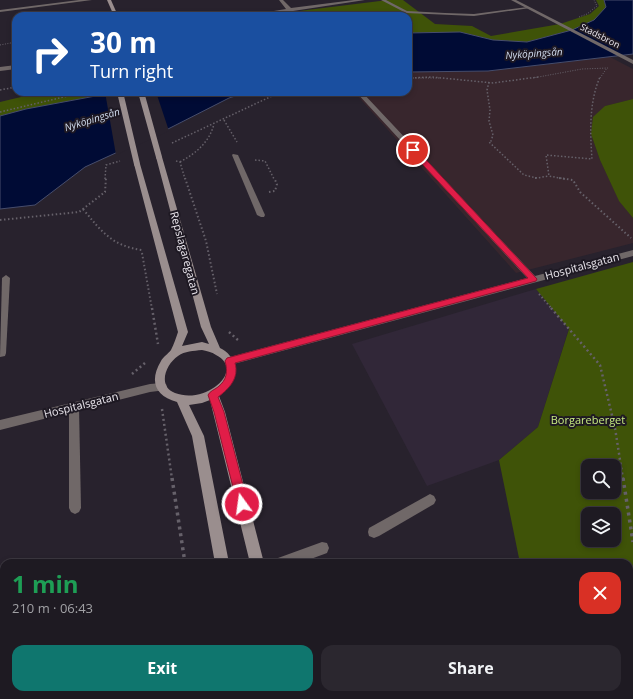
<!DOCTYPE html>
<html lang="en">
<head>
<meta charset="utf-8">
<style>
	body { margin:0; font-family:"Open Sans",sans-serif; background:#2b272f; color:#f1f3f6; height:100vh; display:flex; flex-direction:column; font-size:15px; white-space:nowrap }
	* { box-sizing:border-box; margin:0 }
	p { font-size:13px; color:#a1a1a5 }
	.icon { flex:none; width:22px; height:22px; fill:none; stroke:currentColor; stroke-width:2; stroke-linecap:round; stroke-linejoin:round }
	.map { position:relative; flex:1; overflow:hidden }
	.sheet { position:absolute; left:0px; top:559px; width:633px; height:140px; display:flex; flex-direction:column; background:#1e1a22; border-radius:12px 12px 0 0; box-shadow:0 2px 6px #0003,0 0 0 1px #3c3840 }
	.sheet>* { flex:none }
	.top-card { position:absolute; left:12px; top:12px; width:400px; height:84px; border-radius:12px; box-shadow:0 2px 6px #0003,0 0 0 1px #3c3840; background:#1a4fa0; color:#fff; overflow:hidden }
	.buttons { position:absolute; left:581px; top:459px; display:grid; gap:8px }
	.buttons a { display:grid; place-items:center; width:40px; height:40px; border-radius:8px; background:#1e1a22; box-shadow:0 2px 6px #0003,0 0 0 1px #3c3840; font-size:20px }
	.pin { position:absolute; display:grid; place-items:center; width:34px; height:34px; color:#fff; margin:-17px; border:2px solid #fff; border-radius:50%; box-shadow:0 1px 4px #0007 }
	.me { position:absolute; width:44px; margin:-22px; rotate:346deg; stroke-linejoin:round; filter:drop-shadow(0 0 3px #0008) }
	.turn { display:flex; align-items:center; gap:14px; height:84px; padding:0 12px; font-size:18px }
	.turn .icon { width:52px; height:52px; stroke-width:2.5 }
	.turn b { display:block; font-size:28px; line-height:34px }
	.round { display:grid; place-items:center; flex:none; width:42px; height:42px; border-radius:12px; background:#2b272f }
	.headline { display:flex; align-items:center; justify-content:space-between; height:68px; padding:0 12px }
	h1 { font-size:24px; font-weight:700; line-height:30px; color:#1e9e55 }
	.button { display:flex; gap:8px; margin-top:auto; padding:8px 12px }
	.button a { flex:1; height:46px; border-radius:12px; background:#0f766e; color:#fff; font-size:16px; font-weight:700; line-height:46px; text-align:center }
	.button a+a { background:#2b272f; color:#f1f3f6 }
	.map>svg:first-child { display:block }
	.commercial { fill:#38262d }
	.built { fill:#312738 }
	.green { fill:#3f5308; fill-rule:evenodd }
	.water { fill:#000b35; stroke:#464d6c }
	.pier { fill:#28222d }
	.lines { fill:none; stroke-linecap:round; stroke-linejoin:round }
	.path-far4 { stroke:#66616a; stroke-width:1; stroke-dasharray:1 1.5; stroke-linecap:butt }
	.path-far3 { stroke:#66616a; stroke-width:1.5; stroke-dasharray:1.5 2; stroke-linecap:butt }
	.path-far2 { stroke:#66616a; stroke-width:2; stroke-dasharray:1.5 2.5; stroke-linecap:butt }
	.path-far1 { stroke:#66616a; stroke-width:2.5; stroke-dasharray:2 3; stroke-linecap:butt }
	.path { stroke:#66616a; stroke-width:3.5; stroke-dasharray:3 4; stroke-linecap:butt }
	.service { fill:#706868; fill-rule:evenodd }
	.pedestrian { fill:#706868; fill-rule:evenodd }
	.minor { fill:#706868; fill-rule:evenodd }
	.secondary { fill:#9a8e8e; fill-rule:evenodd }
	.secondary-bridge { stroke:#9a8e8e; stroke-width:6 }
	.route { fill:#e11d48; stroke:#92132f }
	.labels { text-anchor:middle; stroke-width:4; stroke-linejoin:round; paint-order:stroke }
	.far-street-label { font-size:9px; fill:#ebe7ee; stroke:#1e1923 }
	.far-water-label { font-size:10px; font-style:italic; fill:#d1dcee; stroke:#1e1923 }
	.street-label { font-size:11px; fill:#ebe7ee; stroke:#1e1923 }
	.park-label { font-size:11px; fill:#c7ea81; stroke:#1e1923 }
</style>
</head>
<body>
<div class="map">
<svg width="633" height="699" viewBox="0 0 633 699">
	<rect width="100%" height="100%" fill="#28222d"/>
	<!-- commercial -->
	<path class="commercial" d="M610 57 633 69V99L605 106 591 134 600 160 619 200 633 218V243L516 273 354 92H408V72L488 71Z"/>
	<!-- built -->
	<path class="built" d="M536 289 569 328 538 427 499 460 427 486 352 344Z"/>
	<!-- green -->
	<g class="green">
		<path d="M388 0H403L435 24 472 26 491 36 560 24 590 14 599 6 596 0H604L606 7 594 20 572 30 527 42 493 40 460 32 408 33V16H303L299 11Z"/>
		<path d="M42 92H117L26 109 0 116V102Z"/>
		<path d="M633 99V218L619 201 600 160 591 134 593 117 605 106Z"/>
		<path d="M633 262V699H350L349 695H629V563H520L499 460 538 427 569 329 536 289ZM588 466H614V492H588ZM588 514H614V540H588Z"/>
	</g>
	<!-- water -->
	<g class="water">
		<path d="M604 0H633V54L488 71 408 72V33L460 32 493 40 527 42 572 30 594 20 606 7Z"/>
		<path d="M117 92H248L229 98 166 130 85 167 35 205 0 209V116L26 109Z"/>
	</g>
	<!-- pier -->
	<path class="pier" d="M105 92H156L169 131 116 155Z"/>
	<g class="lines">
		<!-- path-far4 -->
		<g class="path-far4">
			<path d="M579 17 587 14 597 6 594 0"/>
			<path d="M0 45 16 42"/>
			<path d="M408 78H440"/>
			<path d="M533 78 582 69 608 68"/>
			<path d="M600 78 607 68"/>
		</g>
		<!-- path-far3 -->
		<g class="path-far3">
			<path d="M408 78 432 77 493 83 538 77"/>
			<path d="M489 82 487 90 490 110 489 121 493 135 491 141 489 142 524 175 537 178 549 176"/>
			<path d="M0 90 16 87"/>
			<path d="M0 112 85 92"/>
			<path d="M224 120 237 142"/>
			<path d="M172 143 272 96 294 92"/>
			<path d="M255 160 265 161 274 179"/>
			<path d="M176 161 180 162 185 179"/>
			<path d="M180 162C196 153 209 143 214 124"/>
			<path d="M105 179 106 165 120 161"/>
			<path d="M565 179 549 176 546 155 592 159C590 132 589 102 600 77"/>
		</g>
		<!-- path-far2 -->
		<g class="path-far2">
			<path d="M185 178 206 241 217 294"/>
			<path d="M535 178H539"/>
			<path d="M559 178 573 180 580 192 631 238"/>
			<path d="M269 192 275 191 277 184 274 178"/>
			<path d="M83 209C101 231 112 246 142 250"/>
			<path d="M0 220 79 212 105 192 106 178"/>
			<path d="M142 253 152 309"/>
			<path d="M539 294 552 309"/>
		</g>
		<!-- path-far1 -->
		<g class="path-far1">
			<path d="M152 308 158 344"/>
			<path d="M551 308 600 365 615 428 623 479"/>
			<path d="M229 332 239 341"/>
			<path d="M132 374 145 363"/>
			<path d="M162 409 172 479"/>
		</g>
		<!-- path -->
		<g class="path">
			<path d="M172 478 185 563"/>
			<path d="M623 478 633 542"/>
			<path d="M204 695 205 699"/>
		</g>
		<!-- service -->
		<g class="service">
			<path d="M381 0H386L407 11 445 13 474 14 528 7 530 8 474 16 406 13Z"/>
			<path d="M233 154 238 155 265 215 264 217H261L257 215 232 155Z"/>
			<path d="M6 275 10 278 6 353 5 356 0 357 2 278Z"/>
			<path d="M74 403 78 404 79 407 81 508 79 512 75 514 71 512 69 508V407L70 404Z"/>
			<path d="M430 494 434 496 436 500 434 504 379 536 374 538 369 536 368 532 369 528Z"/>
			<path d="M322 542 327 543 329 548 327 553 300 563H276L278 558Z"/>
			<path d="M66 695H82L81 699H65Z"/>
		</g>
		<!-- pedestrian -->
		<path class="pedestrian" d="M511 0H516L633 60V64Z"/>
		<!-- minor -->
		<g class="minor">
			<path d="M79 0H92L0 12V10Z"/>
			<path d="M279 0H283L291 8 354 0H365L293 11 294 13 292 14 288 11 255 16H243L286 9Z"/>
			<path d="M16 65V69L0 71V67Z"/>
			<path d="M356 92H362L535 276 633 250V256L230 365 226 364 225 361 226 358 230 357 527 278Z"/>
			<path d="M162 383 166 384 167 387 166 390 150 392 0 430V420L150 384Z"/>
		</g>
		<!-- secondary -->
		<g class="secondary">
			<path d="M107 0H111L118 16H114Z"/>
			<path d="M159 155 162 157 211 327 220 348C224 350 227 352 230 356 244 370 231 387 219 396L225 412 264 563H250L210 400 202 403 189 405 204 436 229 563H215L192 436 177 402C155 396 149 381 161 361 163 357 168 354 171 350 174 344 176 338 178 332L134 164 135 163 140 164 188 332 182 346 202 342 209 344 201 327 156 157ZM202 350C206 351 212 352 216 355 246 370 206 405 175 393 157 386 166 364 178 356 185 351 193 351 202 350Z"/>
			<path d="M239 695H255L256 699H240Z"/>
			<path d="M281 695H297L298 699H282Z"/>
		</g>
		<!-- secondary-bridge -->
		<g class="secondary-bridge">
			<path d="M120 92 137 164"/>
			<path d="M141 92 159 157"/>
		</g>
	</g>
	<!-- route -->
	<path class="route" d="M411 149H416L537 279 536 281 235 363C239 378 230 388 218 397L224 412 248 504 246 507 242 509 238 507 214 412 208 395C210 391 214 390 218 387 227 380 228 371 225 361L227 358 528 278 411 152Z"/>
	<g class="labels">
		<!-- far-street labels -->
		<g class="far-street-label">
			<text transform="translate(600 36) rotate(27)" y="3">Stadsbron</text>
		</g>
		<!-- far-water labels -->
		<g class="far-water-label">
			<text transform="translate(534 53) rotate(-4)" y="4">Nyköpingsån</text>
			<text transform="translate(92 119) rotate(-17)" y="4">Nyköpingsån</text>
		</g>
		<!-- street labels -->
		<g class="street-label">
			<text transform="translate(185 253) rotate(75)" y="4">Repslagaregatan</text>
			<text transform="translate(582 266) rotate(-15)" y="4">Hospitalsgatan</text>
			<text transform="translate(81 405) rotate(-14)" y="4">Hospitalsgatan</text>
		</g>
		<!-- park labels -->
		<g class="park-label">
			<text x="588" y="424">Borgareberget</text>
		</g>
	</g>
</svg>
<div class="buttons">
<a><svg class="icon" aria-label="search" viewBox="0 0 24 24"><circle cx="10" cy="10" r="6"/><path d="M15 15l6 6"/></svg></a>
<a><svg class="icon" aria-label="layers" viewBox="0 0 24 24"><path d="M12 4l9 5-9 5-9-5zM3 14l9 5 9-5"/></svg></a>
</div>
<div class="pin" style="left:413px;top:150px;background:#d93025"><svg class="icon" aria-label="arrive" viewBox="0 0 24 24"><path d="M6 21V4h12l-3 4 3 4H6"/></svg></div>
<svg class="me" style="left:242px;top:504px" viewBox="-20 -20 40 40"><circle r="17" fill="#e11d48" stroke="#fff" stroke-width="3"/><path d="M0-11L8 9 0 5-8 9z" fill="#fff"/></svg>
<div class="top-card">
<div class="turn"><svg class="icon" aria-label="right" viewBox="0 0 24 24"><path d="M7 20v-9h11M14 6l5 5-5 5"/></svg><div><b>30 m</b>Turn right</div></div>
</div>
<section class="sheet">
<div class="headline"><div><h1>1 min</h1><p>210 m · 06:43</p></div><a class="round" style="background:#d93025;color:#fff"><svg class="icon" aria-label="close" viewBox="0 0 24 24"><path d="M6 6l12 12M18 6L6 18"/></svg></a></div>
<div class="button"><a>Exit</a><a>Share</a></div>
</section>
</div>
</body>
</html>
